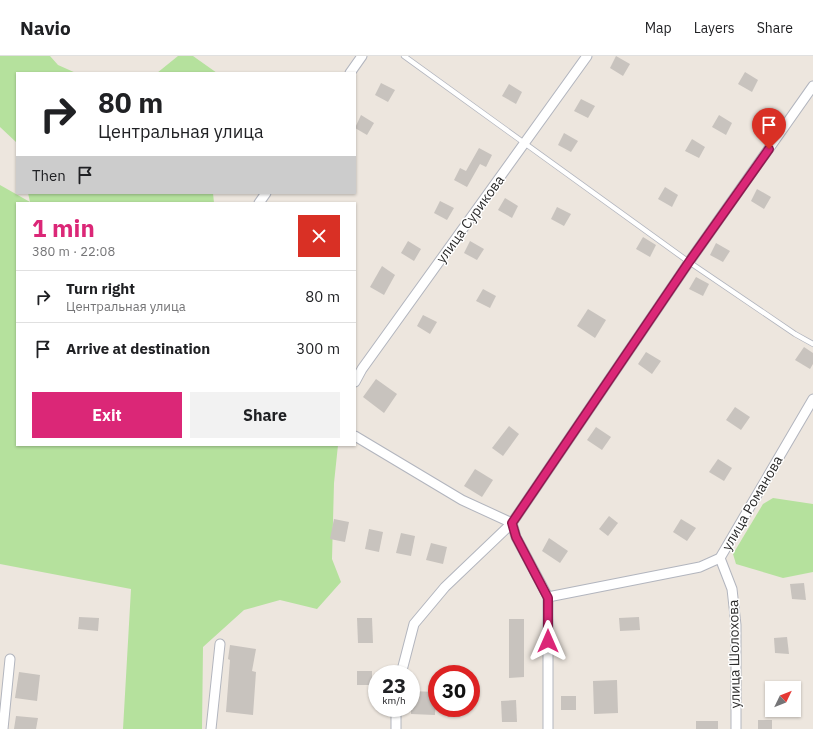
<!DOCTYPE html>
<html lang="en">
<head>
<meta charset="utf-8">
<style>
	body { margin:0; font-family:"IBM Plex Sans",sans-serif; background:#f2f2f2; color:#202124; height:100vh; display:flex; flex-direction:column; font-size:15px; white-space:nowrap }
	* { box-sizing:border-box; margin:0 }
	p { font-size:13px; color:#757577 }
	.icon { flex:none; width:22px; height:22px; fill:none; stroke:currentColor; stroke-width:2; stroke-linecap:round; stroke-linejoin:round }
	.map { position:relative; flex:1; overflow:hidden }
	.drawer { position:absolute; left:16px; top:146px; width:340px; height:244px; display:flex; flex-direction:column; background:#fff; border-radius:0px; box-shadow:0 1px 3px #0004 }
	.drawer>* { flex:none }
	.guide { position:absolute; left:16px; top:16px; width:340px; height:122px; border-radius:0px; box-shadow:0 1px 3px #0004; background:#fff; color:#202124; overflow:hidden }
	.needle { width:26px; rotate:47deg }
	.tools { position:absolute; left:765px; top:625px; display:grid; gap:8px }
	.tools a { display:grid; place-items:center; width:36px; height:36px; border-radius:0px; background:#fff; box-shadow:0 1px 3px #0004; font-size:20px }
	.speed { position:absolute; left:368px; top:609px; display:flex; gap:8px; font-size:20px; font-weight:700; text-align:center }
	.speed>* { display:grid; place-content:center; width:52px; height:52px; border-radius:50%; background:#fff; box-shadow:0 1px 3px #0004; line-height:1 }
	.speed small { font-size:10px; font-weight:400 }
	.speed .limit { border:6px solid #d22; background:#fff; color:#111 }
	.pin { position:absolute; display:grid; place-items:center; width:34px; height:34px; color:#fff; margin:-41px -17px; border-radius:50% 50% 50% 0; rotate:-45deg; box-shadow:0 0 4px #0007 }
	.pin .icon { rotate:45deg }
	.me { position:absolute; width:44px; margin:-22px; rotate:0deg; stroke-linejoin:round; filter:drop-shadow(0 0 3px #0008) }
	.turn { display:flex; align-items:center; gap:14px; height:84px; padding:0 16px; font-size:18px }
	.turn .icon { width:52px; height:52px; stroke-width:2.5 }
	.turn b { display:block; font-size:28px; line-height:34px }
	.then { display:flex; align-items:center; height:38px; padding:0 16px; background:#0003; gap:8px; font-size:15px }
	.round { display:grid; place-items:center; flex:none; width:42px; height:42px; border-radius:0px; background:#f2f2f2 }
	.overview { display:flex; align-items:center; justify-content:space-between; height:68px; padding:0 16px }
	h1 { font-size:24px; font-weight:700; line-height:30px; color:#db2777 }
	.cta { display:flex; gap:8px; margin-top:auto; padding:8px 16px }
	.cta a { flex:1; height:46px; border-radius:0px; background:#db2777; color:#fff; font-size:16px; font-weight:700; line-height:46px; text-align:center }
	.cta a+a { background:#f2f2f2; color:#202124 }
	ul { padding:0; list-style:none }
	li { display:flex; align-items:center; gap:12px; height:52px; padding:0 16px; border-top:1px solid #e0e0e0 }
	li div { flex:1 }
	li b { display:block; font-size:15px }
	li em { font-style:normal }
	header { display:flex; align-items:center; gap:24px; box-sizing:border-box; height:56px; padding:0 20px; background:#fff; border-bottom:1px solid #e0e0e0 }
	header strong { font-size:19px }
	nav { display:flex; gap:22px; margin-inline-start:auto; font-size:14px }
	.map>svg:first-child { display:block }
	.green { fill:#b5e19d }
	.building { fill:#c8c3be }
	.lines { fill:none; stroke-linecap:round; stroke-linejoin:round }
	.lane-casing { stroke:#b2b5be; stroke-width:6 }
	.street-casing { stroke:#b2b5be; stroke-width:11 }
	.lane { stroke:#fff; stroke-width:4.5 }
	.street { stroke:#fff; stroke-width:9 }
	.route-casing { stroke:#8e194d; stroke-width:10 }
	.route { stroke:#db2777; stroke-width:7 }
	.labels { text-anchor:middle; stroke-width:3; stroke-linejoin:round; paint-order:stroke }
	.street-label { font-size:14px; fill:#2c2c2c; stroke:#fff }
</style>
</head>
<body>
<header>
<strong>Navio</strong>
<nav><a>Map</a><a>Layers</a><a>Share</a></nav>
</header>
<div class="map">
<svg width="813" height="673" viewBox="0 0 813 673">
	<rect width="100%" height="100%" fill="#ede6de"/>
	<!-- green -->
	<g class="green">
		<path d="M0 0H50L58 9 76 17H17V89L16 86 0 71Z"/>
		<path d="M178 0H193L217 17H157Z"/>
		<path d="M0 129 30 146 28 137H213L214 147H17V389H338L334 427 332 503 341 526 317 553 280 544 244 554 203 591 202 673H123L131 533 0 508Z"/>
		<path d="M773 442 813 448V516L783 522 736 508 733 498 763 448Z"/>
	</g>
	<!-- building -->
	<g class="building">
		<path d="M616 0 630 8 623 20 610 12Z"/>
		<path d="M745 16 758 24 752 36 738 28Z"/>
		<path d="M381 27 395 34 388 46 375 39Z"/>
		<path d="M509 28 522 36 516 48 502 40Z"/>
		<path d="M581 43 595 50 588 62 574 55Z"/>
		<path d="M361 59 374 67 367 79 355 72Z"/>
		<path d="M719 59 732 67 726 79 712 71Z"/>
		<path d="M564 77 578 85 571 96 558 89Z"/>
		<path d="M692 83 705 91 699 102 685 95Z"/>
		<path d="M479 92 492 99 486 111 480 108 467 131 454 124 460 112 466 115Z"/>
		<path d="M665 131 678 139 672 151 658 143Z"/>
		<path d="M757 133 771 141 764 153 751 145Z"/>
		<path d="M505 142 518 150 512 162 498 154Z"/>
		<path d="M440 145 454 152 447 164 434 157Z"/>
		<path d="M557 151 571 158 564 170 551 163Z"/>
		<path d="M643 181 656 189 650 201 636 193Z"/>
		<path d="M408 185 421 193 414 205 401 197Z"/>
		<path d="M470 185 484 193 477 204 464 197Z"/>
		<path d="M716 187 730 195 723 206 710 199Z"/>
		<path d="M382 210 395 219 384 239 370 231Z"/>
		<path d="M696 221 709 228 703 240 689 233Z"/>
		<path d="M483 233 496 240 490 252 476 245Z"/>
		<path d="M588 253 606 264 595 282 577 270Z"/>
		<path d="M423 259 437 266 430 278 417 270Z"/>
		<path d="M804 291 813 297V308L810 313 795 304Z"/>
		<path d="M646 296 661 305 652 318 638 308Z"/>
		<path d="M376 323 397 338 384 357 363 341Z"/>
		<path d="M735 351 750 361 741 374 726 364Z"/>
		<path d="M509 370 519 378 503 400 492 392Z"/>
		<path d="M596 371 611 381 602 394 587 384Z"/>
		<path d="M718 403 732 412 724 425 709 416Z"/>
		<path d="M475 413 493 424 482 441 464 430Z"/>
		<path d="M609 460 618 467 608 480 599 473Z"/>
		<path d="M334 463 349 466 345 486 330 483Z"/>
		<path d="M681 463 696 472 687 485 673 476Z"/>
		<path d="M369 473 383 476 379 496 365 493Z"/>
		<path d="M401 477 415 480 411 500 396 497Z"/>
		<path d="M549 482 568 495 560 507 542 495Z"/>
		<path d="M431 487 447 491 443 508 426 504Z"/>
		<path d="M804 527 806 544 792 543 790 528Z"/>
		<path d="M79 561 99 562 98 575 78 573Z"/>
		<path d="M639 561 640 574 620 575 619 562Z"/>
		<path d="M357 562H372L373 587H358Z"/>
		<path d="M509 563H524V621L509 622Z"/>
		<path d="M787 581 789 598 775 597 774 582Z"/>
		<path d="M230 589 256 593 252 615 256 616 253 659 226 656 230 604 228 603Z"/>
		<rect x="357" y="615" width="15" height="14"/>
		<path d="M19 616 40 619 37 645 15 642Z"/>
		<path d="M617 624 618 657 594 658 593 625Z"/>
		<path d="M411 635 436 636 435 659 411 658Z"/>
		<rect x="561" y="640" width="15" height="14"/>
		<path d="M516 644 517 666H502L501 645Z"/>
		<path d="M16 660 38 662 36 673H14Z"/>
		<rect x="758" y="664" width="14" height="9"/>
		<rect x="696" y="665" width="22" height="8"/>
	</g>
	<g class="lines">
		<defs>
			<path id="lane" d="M404 0 689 206 795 278 813 288"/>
			<g id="street">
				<path d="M350 17 362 0"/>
				<path d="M259 147 266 137"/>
				<path d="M355 326 362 313 587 0"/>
				<path d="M355 380 462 444 512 467"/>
				<path d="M512 467 516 481 548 541V673"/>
				<path d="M720 502 732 533 736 569V673"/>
				<path d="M548 541 700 511 720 502 813 343"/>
				<path d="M401 618 414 568 445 531 512 467 689 206 813 30"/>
				<path d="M3 673 10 603"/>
				<path d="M211 673 220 588"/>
				<path d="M396 673V652"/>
			</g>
		</defs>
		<!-- lane casing -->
		<use href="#lane" class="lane-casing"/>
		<!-- street casing -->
		<use href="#street" class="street-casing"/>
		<!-- lane -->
		<use href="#lane" class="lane"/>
		<!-- street -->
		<use href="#street" class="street"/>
	</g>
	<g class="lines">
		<defs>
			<path id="route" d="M548 585V542L516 481 512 467 689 206 769 93"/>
		</defs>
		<!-- route casing -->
		<use href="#route" class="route-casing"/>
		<!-- route -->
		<use href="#route" class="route"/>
	</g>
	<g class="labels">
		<!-- street labels -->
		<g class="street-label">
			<text transform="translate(470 163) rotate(-54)" y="5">улица Сурикова</text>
			<text transform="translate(752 447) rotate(-60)" y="5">улица Романова</text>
			<text transform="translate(734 598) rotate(-91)" y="5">улица Шолохова</text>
		</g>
	</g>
</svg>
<div class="tools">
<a><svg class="needle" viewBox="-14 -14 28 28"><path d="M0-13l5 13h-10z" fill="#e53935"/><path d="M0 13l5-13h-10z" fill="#757577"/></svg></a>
</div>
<div class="speed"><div>23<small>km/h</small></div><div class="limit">30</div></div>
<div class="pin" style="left:769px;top:93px;background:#d93025"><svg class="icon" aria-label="arrive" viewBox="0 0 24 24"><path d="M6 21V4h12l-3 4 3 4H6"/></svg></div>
<svg class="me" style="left:548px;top:585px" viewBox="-20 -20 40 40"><path d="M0-17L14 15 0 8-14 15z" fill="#db2777" stroke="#fff" stroke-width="4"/></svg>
<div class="guide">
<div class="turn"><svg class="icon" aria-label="right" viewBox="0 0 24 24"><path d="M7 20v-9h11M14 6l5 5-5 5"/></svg><div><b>80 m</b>Центральная улица</div></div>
<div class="then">Then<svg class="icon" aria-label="arrive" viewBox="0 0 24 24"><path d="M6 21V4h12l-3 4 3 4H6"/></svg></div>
</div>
<section class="drawer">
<div class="overview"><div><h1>1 min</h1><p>380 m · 22:08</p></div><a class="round" style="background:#d93025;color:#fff"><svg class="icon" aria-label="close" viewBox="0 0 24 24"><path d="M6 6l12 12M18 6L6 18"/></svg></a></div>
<ul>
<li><svg class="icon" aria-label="right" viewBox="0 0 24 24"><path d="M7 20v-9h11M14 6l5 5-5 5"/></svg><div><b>Turn right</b><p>Центральная улица</p></div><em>80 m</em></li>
<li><svg class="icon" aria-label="arrive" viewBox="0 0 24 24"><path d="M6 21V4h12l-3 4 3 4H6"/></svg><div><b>Arrive at destination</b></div><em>300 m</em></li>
</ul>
<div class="cta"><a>Exit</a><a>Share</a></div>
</section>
</div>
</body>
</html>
